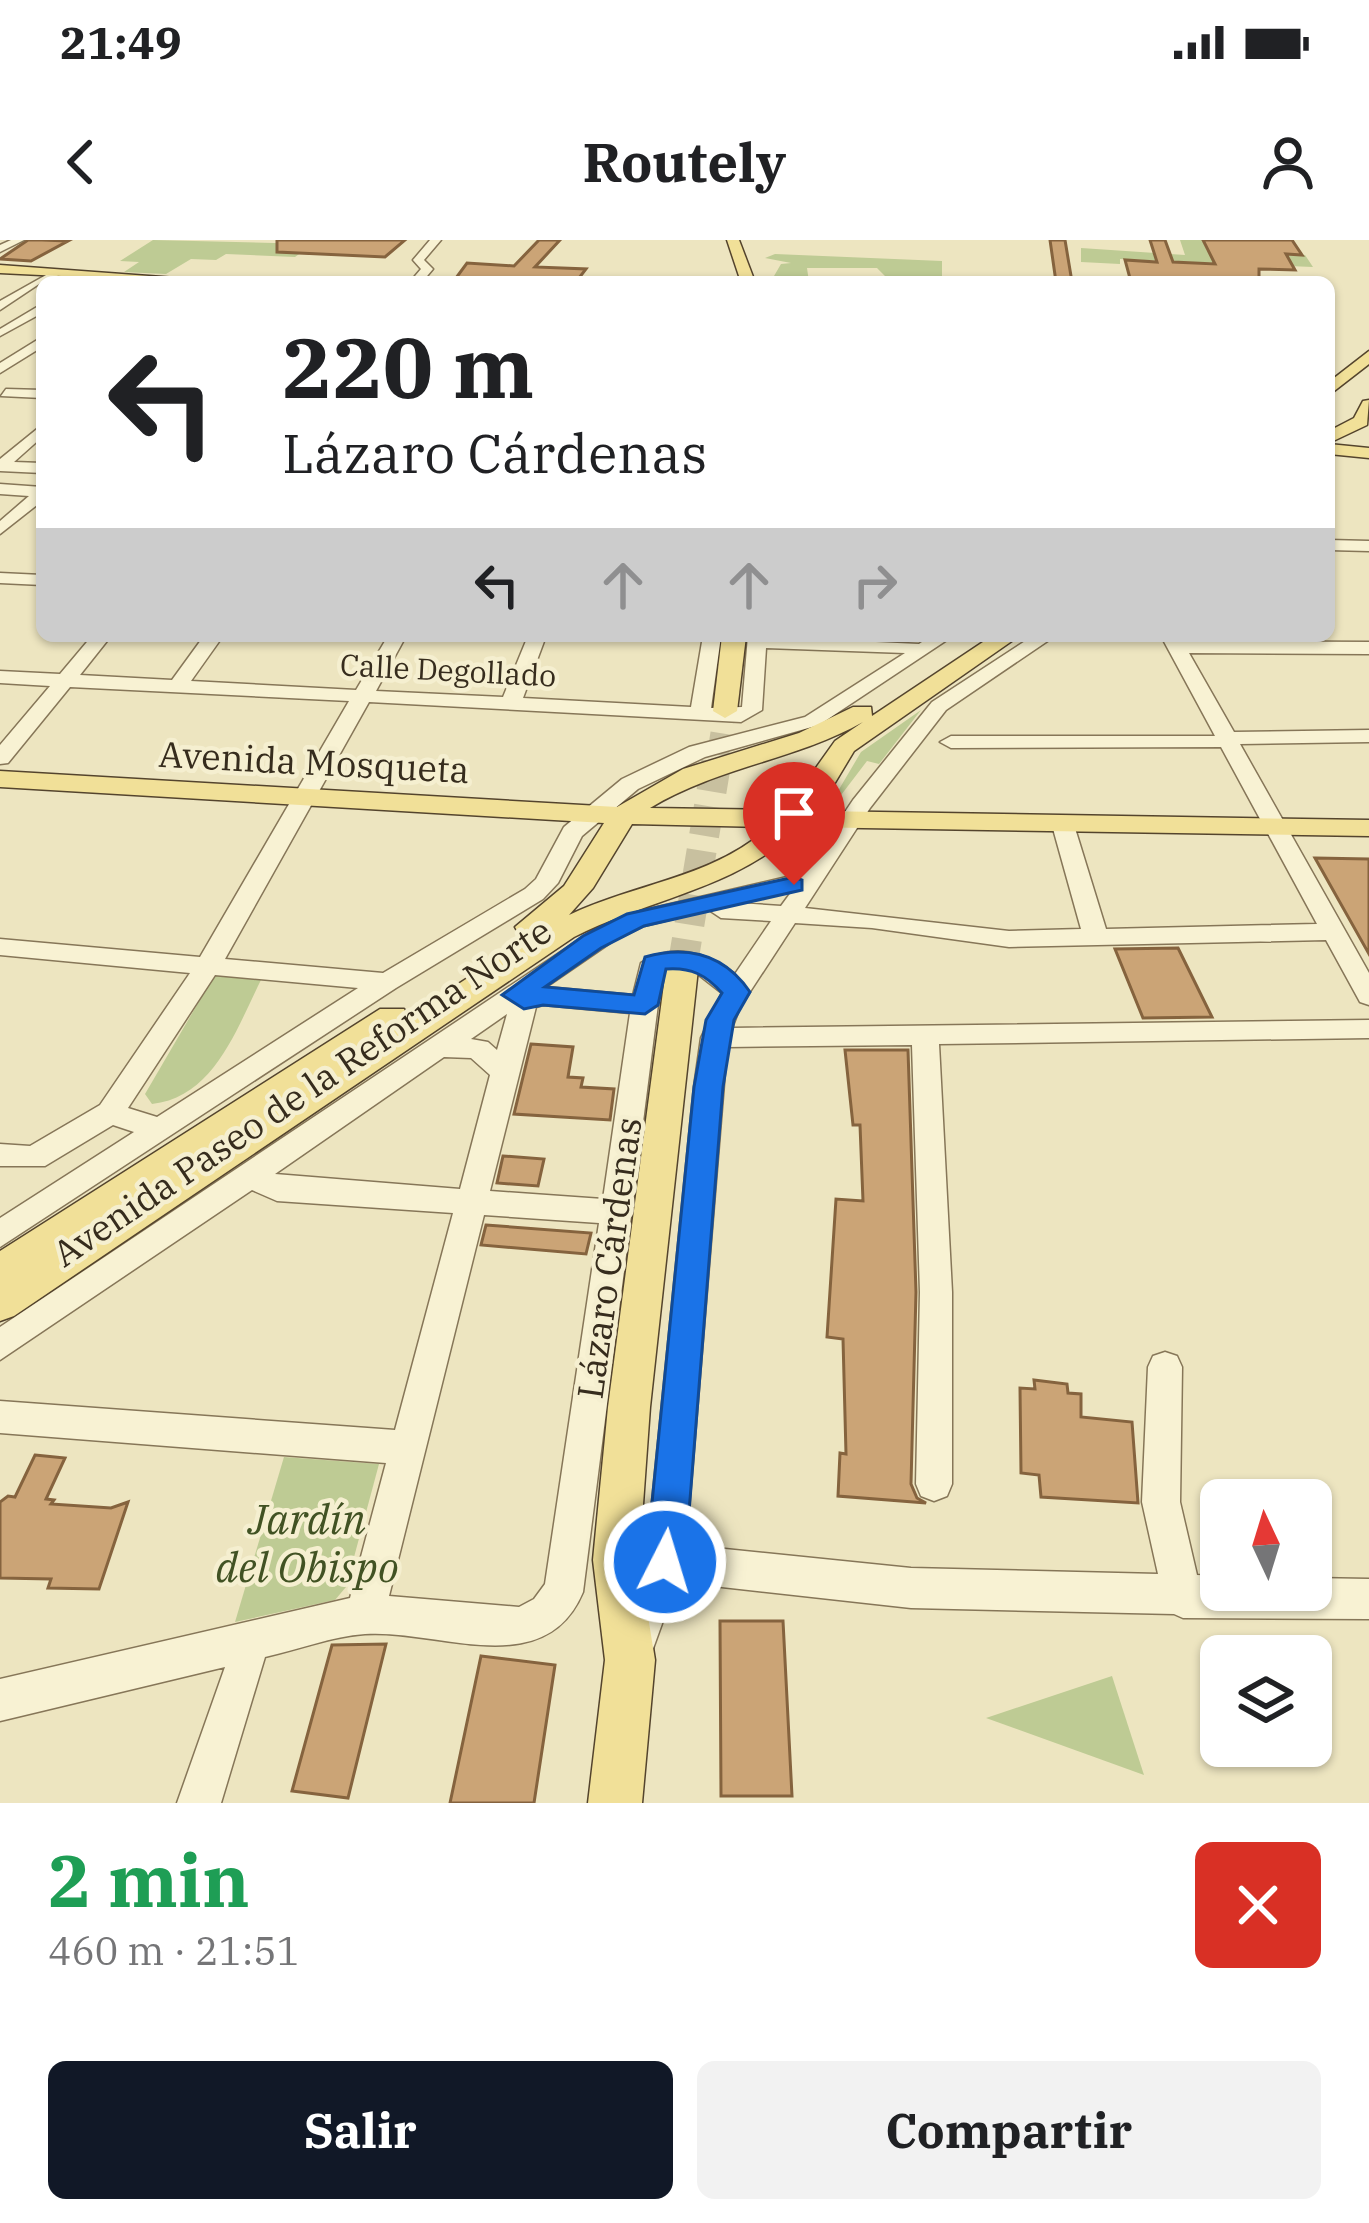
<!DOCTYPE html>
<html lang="es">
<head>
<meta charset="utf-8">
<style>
	body { margin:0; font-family:"IBM Plex Serif",serif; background:#f2f2f2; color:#202124; height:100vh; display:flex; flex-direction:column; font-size:45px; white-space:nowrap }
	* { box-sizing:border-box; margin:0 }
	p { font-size:39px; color:#757577 }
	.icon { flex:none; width:66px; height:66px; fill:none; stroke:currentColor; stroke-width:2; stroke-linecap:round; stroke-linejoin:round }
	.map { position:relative; height:1563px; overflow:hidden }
	.sheet { display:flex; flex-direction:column; background:#fff; flex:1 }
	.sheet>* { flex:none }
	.guide { position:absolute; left:36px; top:36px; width:1299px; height:366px; border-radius:18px; box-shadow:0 3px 9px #0004; background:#fff; color:#202124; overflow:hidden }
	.needle { width:78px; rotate:356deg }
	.controls { position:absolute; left:1200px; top:1239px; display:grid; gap:24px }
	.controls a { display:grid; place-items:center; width:132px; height:132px; border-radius:18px; background:#fff; box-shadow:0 3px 9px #0004; font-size:60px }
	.pin { position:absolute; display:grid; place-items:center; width:102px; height:102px; color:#fff; margin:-123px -51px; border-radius:50% 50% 50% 0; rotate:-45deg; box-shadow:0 0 12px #0007 }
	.pin .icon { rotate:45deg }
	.me { position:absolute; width:132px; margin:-66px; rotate:5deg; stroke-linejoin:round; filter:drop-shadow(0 0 9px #0008) }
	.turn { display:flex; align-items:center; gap:42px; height:252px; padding:0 48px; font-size:54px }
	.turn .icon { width:156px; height:156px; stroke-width:2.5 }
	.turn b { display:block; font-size:84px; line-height:102px }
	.lanes { display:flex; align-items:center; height:114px; padding:0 48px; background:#0003; justify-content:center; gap:60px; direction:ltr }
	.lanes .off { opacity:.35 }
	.round { display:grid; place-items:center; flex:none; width:126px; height:126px; border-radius:18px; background:#f2f2f2 }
	.summary { display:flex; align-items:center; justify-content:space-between; height:204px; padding:0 48px }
	h1 { font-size:72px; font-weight:700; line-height:90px; color:#1e9e55 }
	.primary-button { display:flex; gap:24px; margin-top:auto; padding:24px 48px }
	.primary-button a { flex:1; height:138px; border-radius:18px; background:#111827; color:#fff; font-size:48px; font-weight:700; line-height:138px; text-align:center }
	.primary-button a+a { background:#f2f2f2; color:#202124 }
	.status { display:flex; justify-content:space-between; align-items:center; height:84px; padding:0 60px; background:#fff; direction:ltr }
	.status svg { height:33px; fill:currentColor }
	header { display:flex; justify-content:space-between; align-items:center; height:156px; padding:0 48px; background:#fff; font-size:54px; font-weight:700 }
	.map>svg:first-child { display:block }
	.green { fill:#becb94 }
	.building { fill:#cba476; stroke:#85633e; stroke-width:3 }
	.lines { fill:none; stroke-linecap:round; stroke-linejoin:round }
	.major-tunnel-far1 { stroke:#c8c09f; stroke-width:22; stroke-dasharray:22 12; stroke-linecap:butt }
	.major-tunnel { stroke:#c8c09f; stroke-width:30; stroke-dasharray:30 15; stroke-linecap:butt }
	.minor-casing { stroke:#867658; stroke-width:3 }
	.major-casing { stroke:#54442d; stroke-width:3 }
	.minor { fill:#f8f2d3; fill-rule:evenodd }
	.major { fill:#f1e098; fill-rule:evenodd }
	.route { fill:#1a73e8; stroke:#114b97; stroke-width:3 }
	.labels { text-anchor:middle; stroke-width:9; stroke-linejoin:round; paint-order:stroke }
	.far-street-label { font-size:30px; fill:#362c1d; stroke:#f5efd0 }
	.street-label { font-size:36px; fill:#362c1d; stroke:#f5efd0 }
	.near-park-label { font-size:42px; font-style:italic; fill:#415223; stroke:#f5efd0 }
</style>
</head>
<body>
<div class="status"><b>21:49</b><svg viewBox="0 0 49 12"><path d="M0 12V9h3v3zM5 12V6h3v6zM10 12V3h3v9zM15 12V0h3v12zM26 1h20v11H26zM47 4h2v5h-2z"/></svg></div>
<header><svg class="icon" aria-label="back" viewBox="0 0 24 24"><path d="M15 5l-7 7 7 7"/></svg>Routely<svg class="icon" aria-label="person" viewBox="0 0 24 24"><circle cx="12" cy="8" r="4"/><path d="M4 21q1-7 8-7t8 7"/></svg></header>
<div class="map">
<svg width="1369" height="1563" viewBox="0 0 1369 1563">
	<rect width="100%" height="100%" fill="#ede5c0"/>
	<!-- green -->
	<g class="green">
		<path d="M153 0 313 4 295 17 226 14 216 20 191 19 166 34 124 32 139 22 120 21Z"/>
		<path d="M1180 0H1202L1207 11 1305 15 1313 27 1120 19V24L1081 22V8L1185 15Z"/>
		<path d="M775 14 942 21V40L887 38 877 28H807L809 42H804L803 36H774L781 24 791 23 765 18Z"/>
		<path d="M921 470 879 524 867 521 835 563H831L861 512Z"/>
		<path d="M215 734 262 738C237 787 215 857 152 864L145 854Z"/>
		<path d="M284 1217 379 1224 346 1347 335 1360 235 1382Z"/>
		<path d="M1112 1436 1144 1535 986 1478Z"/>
	</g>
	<!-- building -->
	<g class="building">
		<path d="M28 0H42L68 1 31 21 0 19Z"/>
		<path d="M277 0H405L385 17 277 12Z"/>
		<path d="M539 0H560L535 27 586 29 576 42H453L467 23 514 26Z"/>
		<path d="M1050 0H1065L1072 42H1056Z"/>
		<path d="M1150 0H1165L1173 22 1215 24 1203 0H1292L1302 15 1286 14 1295 30 1259 29V42H1131L1125 20 1157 22Z"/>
		<path d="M1315 618 1369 619V714Z"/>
		<path d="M1178 708 1212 777 1143 778 1115 709Z"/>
		<path d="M531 804 573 807 568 837 583 838 581 847 614 849 610 880 514 874Z"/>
		<path d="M845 810H908L916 1052 911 1244 917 1258 926 1263 838 1256 840 1213 846 1214 843 1099 827 1097 836 959 863 961 860 885H853Z"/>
		<path d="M503 916 544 919 538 946 497 943Z"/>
		<path d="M486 985 591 993 586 1014 481 1005Z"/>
		<path d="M1034 1140 1067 1144 1068 1153 1081 1154V1177L1132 1182 1138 1263 1041 1257 1039 1235 1021 1233 1020 1148 1035 1149Z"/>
		<path d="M35 1215 65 1218 46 1259 54 1260 51 1264 111 1268 128 1262 99 1349 48 1348 51 1339 0 1338V1262L8 1256 15 1257Z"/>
		<path d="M720 1381H783L792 1556H721Z"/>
		<path d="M386 1404 348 1558 292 1551 332 1405Z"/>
		<path d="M481 1416 555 1425 534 1563H450Z"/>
	</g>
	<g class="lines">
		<!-- major-tunnel-far1 -->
		<path class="major-tunnel-far1" d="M718 515 725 471"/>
		<!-- major-tunnel -->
		<path class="major-tunnel" d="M682 729 718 512"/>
		<defs>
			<g id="minor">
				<path d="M11 0H24L0 12V5Z"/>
				<path d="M430 0H441L424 20 433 29 422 42H410L421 29 413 20Z"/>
				<path d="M55 30 61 33 53 39H95L42 42 0 70V61Z"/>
				<path d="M42 64V73L0 96V89Z"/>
				<path d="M42 97V107L0 133V123Z"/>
				<path d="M6 149 42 150V158L1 156Z"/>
				<path d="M42 185V197L14 222 42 223V233L0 231V219Z"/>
				<path d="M0 244 42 247V261L0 294V281L29 256 0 254Z"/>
				<path d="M1329 300 1369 301V311L1329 310Z"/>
				<path d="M0 333 42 335V345L0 343Z"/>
				<path d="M92 396H111L80 435 172 440 204 396H223L191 441 356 450 388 396H406L376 451 503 457 528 396H546L523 458 691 467 703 396H721L711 468 742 467 748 396 919 404 931 396H953L819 485 705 517 638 549 582 596 558 643 543 659 396 748 0 1007V978L134 892 113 885 45 926H0V904L30 906 100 865 190 733 0 715V699L200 717 349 461 70 447 8 523 0 524V505L50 446 0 443V431L60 434ZM766 408 905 413 805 477 689 507 622 539 564 587 536 639 525 649 383 733 225 719 369 462 741 482 762 470ZM215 735 358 748 157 877 128 868Z"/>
				<path d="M1033 396H1055L946 470 870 568 805 668 1009 691 1081 689 1052 585 1063 578 1074 585 1106 689 1317 684 1221 507 951 508 940 502 951 496H1215L1161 396H1179L1182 401 1369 402V414L1189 413 1234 492 1369 490V502L1240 504 1369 733V765L1360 762 1326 700 1009 707 872 688 795 683 740 767 732 788 1369 780V798L939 804 952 1052V1244L947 1256 934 1261 921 1256 916 1244 920 1052 912 805 727 807 686 1305 911 1328 1158 1334 1142 1262 1148 1127 1153 1116 1165 1112 1177 1116 1182 1127 1180 1262 1197 1335 1221 1336V1350H1311V1338L1369 1339V1379L1183 1378 1174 1374 911 1368 677 1342 650 1417 636 1423 622 1417 616 1403 646 1322 694 847 701 798 722 753 695 732 669 728 662 733 583 1352C545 1443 439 1389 365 1394 333 1396 297 1410 265 1417L221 1563H177L225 1427 0 1481V1439L350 1358 386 1223 0 1193V1161L395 1190 453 973 277 961 252 950 0 1120V1087L595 689 627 674 804 633 853 560 932 462ZM792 651 781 666 739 663ZM709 670 721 678 771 681 735 734C708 712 671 702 641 723L633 755 546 747 613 701 644 686ZM543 765 630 773 603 959 490 951 536 767ZM507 774 497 810 488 802 471 799ZM444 817 471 818 490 835 460 949 275 934ZM484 975 599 983 545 1344 534 1359 519 1367 389 1356Z"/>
			</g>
			<g id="major">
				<path d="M727 0H739L755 42H741Z"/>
				<path d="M0 25 176 38 183 42 0 33Z"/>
				<path d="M1369 111V124L1329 155V142Z"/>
				<path d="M1369 160 1367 185 1329 203V191L1354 178 1363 161Z"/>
				<path d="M1329 204 1369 208V218L1329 214Z"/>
				<path d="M722 396H746L737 471 725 478 713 471Z"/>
				<path d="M992 396H1019L854 511 818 571 1369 580V596L801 587C734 650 653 657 574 697L14 1076 0 1081V1011L380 769H404L408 777 532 696 519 694 515 687 564 646 604 583 0 547V531L617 567 683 529 799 493 853 467H871L872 476ZM863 482 835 501 786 570 650 568C717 527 796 520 863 482ZM632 584 769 587C713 638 635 643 569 675L593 648Z"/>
				<path d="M682 718 693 722 698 729 650 1167 639 1320 655 1420 642 1563H588L605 1420 593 1320 608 1167 666 729 671 722Z"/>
			</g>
		</defs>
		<!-- minor casing -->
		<use href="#minor" class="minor-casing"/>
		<!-- major casing -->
		<use href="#major" class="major-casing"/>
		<!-- minor -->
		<use href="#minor" class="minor"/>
		<!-- major -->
		<use href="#major" class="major"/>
	</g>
	<!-- route -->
	<path class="route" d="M794 637 802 640V650L644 686 601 708 545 747 634 755 645 717C688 705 724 714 750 752L734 780 723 847 685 1322 679 1335 665 1341 652 1335 646 1322 694 847 706 780 722 753C706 735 691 727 666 729L658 765 645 774 543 765 524 769 502 755 583 696 627 674Z"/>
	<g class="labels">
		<!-- far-street labels -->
		<g class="far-street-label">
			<text transform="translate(448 431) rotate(3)" y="10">Calle Degollado</text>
		</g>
		<!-- street labels -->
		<g class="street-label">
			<text transform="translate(314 522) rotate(3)" y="13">Avenida Mosqueta</text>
			<text transform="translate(302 852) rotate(-34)" y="13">Avenida Paseo de la Reforma Norte</text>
			<text transform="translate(609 1018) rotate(-82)" y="13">Lázaro Cárdenas</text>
		</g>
		<!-- near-park labels -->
		<g class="near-park-label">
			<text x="307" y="1294">Jardín<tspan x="307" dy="48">del Obispo</tspan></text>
		</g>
	</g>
</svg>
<div class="controls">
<a><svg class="needle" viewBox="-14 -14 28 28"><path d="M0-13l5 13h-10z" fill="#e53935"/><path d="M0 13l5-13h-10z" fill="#757577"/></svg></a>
<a><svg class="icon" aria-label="layers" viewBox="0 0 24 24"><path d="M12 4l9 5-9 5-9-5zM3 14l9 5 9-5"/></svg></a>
</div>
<div class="pin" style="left:794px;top:645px;background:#d93025"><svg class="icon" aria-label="arrive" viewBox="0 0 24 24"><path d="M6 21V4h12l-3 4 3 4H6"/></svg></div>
<svg class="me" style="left:665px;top:1322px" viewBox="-20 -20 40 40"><circle r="17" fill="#1a73e8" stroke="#fff" stroke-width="3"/><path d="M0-11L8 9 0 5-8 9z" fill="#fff"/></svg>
<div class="guide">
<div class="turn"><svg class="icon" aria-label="left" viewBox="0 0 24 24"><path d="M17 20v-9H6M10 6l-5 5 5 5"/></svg><div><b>220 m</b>Lázaro Cárdenas</div></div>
<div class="lanes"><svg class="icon" aria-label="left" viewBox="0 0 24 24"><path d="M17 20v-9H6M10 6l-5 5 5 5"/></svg><svg class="icon off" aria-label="ahead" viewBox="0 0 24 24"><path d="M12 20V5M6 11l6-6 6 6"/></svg><svg class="icon off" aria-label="ahead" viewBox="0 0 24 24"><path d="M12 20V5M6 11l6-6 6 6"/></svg><svg class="icon off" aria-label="right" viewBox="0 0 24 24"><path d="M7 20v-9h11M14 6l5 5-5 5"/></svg></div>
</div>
</div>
<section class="sheet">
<div class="summary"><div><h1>2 min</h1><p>460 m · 21:51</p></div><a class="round" style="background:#d93025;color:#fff"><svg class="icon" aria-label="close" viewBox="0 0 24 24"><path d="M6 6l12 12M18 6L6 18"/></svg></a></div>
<div class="primary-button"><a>Salir</a><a>Compartir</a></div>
</section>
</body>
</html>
